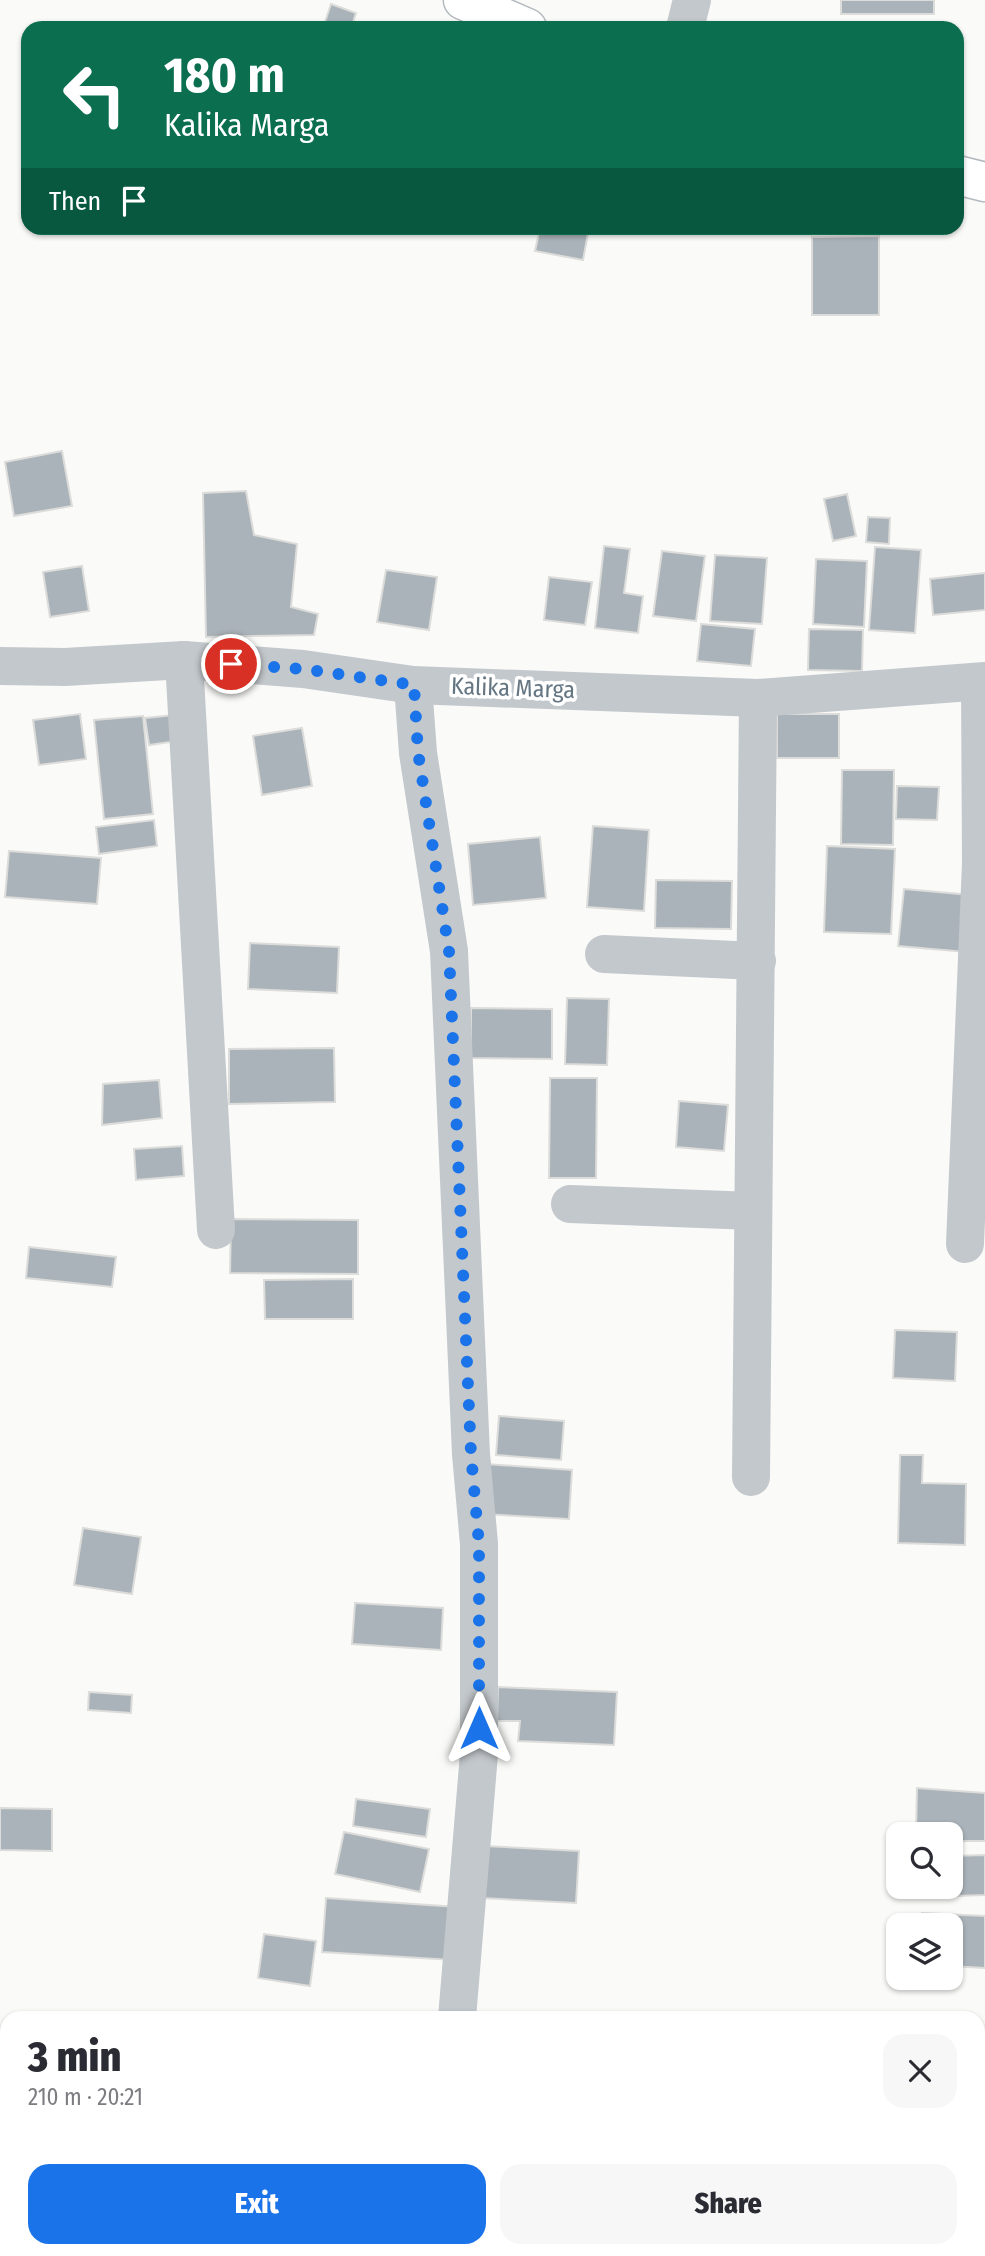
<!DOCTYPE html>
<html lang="en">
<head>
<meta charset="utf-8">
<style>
	body { margin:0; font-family:"Fira Sans Condensed",sans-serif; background:#f7f7f7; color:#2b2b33; height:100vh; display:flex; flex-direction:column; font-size:26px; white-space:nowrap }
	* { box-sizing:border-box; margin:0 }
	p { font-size:23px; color:#7c7c81 }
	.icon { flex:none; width:38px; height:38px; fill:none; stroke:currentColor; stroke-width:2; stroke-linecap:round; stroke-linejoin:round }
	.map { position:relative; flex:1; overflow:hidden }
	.side { position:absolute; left:0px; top:2011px; width:985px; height:247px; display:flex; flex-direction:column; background:#fff; border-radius:21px 21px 0 0; box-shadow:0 2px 5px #0004 }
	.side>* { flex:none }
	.top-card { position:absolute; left:21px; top:21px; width:943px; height:214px; border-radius:21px; box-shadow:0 2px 5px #0004; background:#0b6e4f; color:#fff; overflow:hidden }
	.buttons { position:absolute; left:886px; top:1822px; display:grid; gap:14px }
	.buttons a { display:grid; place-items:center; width:77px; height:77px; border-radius:14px; background:#fff; box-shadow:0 2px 5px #0004; font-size:35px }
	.pin { position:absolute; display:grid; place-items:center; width:60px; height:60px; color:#fff; margin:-30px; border:4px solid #fff; border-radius:50%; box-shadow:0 2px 7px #0007 }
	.me { position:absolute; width:77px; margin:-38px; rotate:0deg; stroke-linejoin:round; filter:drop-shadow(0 0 5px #0008) }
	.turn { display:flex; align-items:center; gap:24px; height:147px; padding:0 28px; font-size:32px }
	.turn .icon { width:91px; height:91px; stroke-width:2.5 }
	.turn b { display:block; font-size:49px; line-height:60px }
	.then { display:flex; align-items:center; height:66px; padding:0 28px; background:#0003; gap:14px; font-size:26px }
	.round { display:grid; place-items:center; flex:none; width:74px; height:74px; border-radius:21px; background:#f7f7f7 }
	.headline { display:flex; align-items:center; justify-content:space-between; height:119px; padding:0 28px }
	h1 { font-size:42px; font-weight:800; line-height:52px }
	.primary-button { display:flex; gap:14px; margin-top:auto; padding:14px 28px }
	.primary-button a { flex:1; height:80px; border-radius:21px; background:#1a73e8; color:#fff; font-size:28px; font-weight:800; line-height:80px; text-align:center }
	.primary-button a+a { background:#f7f7f7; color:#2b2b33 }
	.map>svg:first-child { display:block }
	.building { fill:#aab3b9; stroke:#dcdcda; stroke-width:2 }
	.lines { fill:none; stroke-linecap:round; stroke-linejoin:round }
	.secondary-casing { stroke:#b3babf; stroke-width:41 }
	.street { stroke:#c3c8cc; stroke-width:38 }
	.secondary { stroke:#fff; stroke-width:38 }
	.route { stroke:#1a73e8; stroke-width:12; stroke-dasharray:0 21.6 }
	.labels { text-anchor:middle; stroke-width:7; stroke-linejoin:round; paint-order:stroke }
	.street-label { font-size:24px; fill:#657683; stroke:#fff }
</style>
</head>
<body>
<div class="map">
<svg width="985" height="2256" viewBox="0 0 985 2256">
	<rect width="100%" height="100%" fill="#fafaf8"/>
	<!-- building -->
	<g class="building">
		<rect x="841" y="0" width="93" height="14"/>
		<path d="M331 4 356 13 351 28H323Z"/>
		<path d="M540 228H589L583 260 535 251Z"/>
		<path d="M879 236V315H812V237Z"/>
		<path d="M62 451 72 506 14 516 5 462Z"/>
		<path d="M246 491 254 535 297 544 291 607 318 614 314 635 206 637 203 493Z"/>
		<path d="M847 494 856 536 833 541 824 499Z"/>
		<path d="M868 517 890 518 889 544 866 542Z"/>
		<path d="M604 546 630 549 624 593 643 596 638 633 595 628Z"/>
		<path d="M875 547 921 550 915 633 869 630Z"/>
		<path d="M662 551 705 556 696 621 653 616Z"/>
		<path d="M715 555 767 558 762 624 710 621Z"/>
		<path d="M816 559 867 561 864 627 813 624Z"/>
		<path d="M82 566 89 611 50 617 43 572Z"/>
		<path d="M386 570 437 577 429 630 377 622Z"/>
		<path d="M985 573V610L933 615 930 579Z"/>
		<path d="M549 577 592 582 585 625 544 620Z"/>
		<path d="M701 624 755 629 751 666 697 661Z"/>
		<path d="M809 629 863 630 862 671 808 670Z"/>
		<path d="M80 714 86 759 39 765 33 720Z"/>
		<rect x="777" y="714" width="62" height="44"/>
		<path d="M174 715 177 741 149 745 145 718Z"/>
		<path d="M143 716 153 814 104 819 94 720Z"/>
		<path d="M302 728 312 786 262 795 253 736Z"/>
		<path d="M842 770H894L893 845 841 844Z"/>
		<path d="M897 786 939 787 937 820 896 819Z"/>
		<path d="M154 820 157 846 99 854 96 827Z"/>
		<path d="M593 826 649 830 644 911 587 907Z"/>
		<path d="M540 837 546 898 473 905 468 844Z"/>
		<path d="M827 846 895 849 891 934 824 932Z"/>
		<path d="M9 851 101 858 97 904 5 897Z"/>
		<path d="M656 880 732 881 731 929 655 928Z"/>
		<path d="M904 889 971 895 966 952 898 946Z"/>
		<path d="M250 943 339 947 337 993 248 989Z"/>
		<path d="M567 998 609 999 607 1065 565 1064Z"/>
		<path d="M471 1008 552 1009V1059L471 1058Z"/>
		<path d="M334 1048 335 1102 229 1104V1049Z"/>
		<path d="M550 1078H597L596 1178H549Z"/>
		<path d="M159 1080 162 1118 102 1125 103 1084Z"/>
		<path d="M679 1101 728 1105 724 1151 676 1147Z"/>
		<path d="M182 1146 184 1176 136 1180 134 1149Z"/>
		<path d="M231 1219 358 1220V1274L230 1273Z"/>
		<path d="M29 1247 116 1257 112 1287 26 1278Z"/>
		<path d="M353 1279V1319H265L264 1280Z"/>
		<path d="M895 1330 957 1332 955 1381 893 1378Z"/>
		<path d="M499 1416 564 1421 561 1460 496 1455Z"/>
		<path d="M900 1455H923L922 1483 966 1484 965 1545 898 1543Z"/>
		<path d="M486 1464 572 1470 569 1519 482 1514Z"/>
		<path d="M83 1528 141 1537 132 1594 74 1585Z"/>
		<path d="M355 1603 443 1608 441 1650 352 1644Z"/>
		<path d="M498 1687 617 1692 614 1745 518 1741 520 1721H497Z"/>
		<path d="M89 1692 132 1695 131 1713 88 1710Z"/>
		<path d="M917 1788 985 1793V1841H950V1834H916Z"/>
		<path d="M356 1799 430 1809 426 1837 353 1826Z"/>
		<path d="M0 1808 52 1809V1851L0 1850Z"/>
		<path d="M344 1832 429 1849 420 1892 335 1874Z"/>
		<path d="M485 1846 579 1851 576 1903 482 1898Z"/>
		<path d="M985 1855V1895L927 1897 926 1886H950V1856Z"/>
		<path d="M326 1898 457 1907 453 1960 322 1952Z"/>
		<path d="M922 1913 985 1916V1968L950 1966V1925H922Z"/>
		<path d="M264 1934 316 1941 310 1986 258 1978Z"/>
		<rect x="0" y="2041" width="7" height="88"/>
		<path d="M978 2068H985V2103L978 2104Z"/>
		<path d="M985 2118V2141L978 2142V2119Z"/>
		<rect x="95" y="2250" width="53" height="6"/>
		<rect x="531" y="2250" width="78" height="6"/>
		<path d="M688 2250H758V2256H689Z"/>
		<path d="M325 2254V2256H252V2255Z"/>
	</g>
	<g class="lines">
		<defs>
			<g id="secondary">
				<path d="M463 0 527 28"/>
				<path d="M957 175 985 182"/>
			</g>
		</defs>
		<!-- secondary casing -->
		<use href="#secondary" class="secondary-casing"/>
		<!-- street -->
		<g class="street">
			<path d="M685 28 692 0"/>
			<path d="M184 660 216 1230"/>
			<path d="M0 666 65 667 184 660 303 669 413 685 758 698 985 681"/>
			<path d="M413 685 418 753 449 951 471 1454 479 1544V1754L457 2018"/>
			<path d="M604 954 757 961"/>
			<path d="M570 1204 753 1211"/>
			<path d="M965 1244 981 863 980 682"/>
			<path d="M751 1477 758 698"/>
			<path d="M443 2256V2250"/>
		</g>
		<!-- secondary -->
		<use href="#secondary" class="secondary"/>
	</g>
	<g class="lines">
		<!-- route -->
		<path class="route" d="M231 664 303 669 414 685 418 752 449 951 471 1454 479 1544V1728"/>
	</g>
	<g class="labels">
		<!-- street labels -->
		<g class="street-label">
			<text transform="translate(513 688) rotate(2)" y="8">Kalika Marga</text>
		</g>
	</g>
</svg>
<div class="buttons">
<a><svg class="icon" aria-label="search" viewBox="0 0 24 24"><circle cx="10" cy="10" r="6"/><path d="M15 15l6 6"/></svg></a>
<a><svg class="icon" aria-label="layers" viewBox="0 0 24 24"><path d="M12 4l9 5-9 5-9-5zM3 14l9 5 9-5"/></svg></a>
</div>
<div class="pin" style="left:231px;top:664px;background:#d93025"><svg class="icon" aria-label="arrive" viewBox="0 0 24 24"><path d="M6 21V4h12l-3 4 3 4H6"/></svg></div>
<svg class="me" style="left:479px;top:1728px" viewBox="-20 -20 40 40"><path d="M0-17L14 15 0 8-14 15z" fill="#1a73e8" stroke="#fff" stroke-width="4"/></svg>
<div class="top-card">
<div class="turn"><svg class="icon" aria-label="left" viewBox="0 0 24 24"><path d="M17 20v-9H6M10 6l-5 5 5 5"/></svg><div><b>180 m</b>Kalika Marga</div></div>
<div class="then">Then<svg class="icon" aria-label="arrive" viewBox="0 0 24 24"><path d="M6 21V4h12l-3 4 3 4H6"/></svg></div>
</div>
<section class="side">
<div class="headline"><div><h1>3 min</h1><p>210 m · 20:21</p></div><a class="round"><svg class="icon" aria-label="close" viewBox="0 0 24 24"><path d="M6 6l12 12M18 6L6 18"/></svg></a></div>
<div class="primary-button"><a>Exit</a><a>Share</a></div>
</section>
</div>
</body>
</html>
